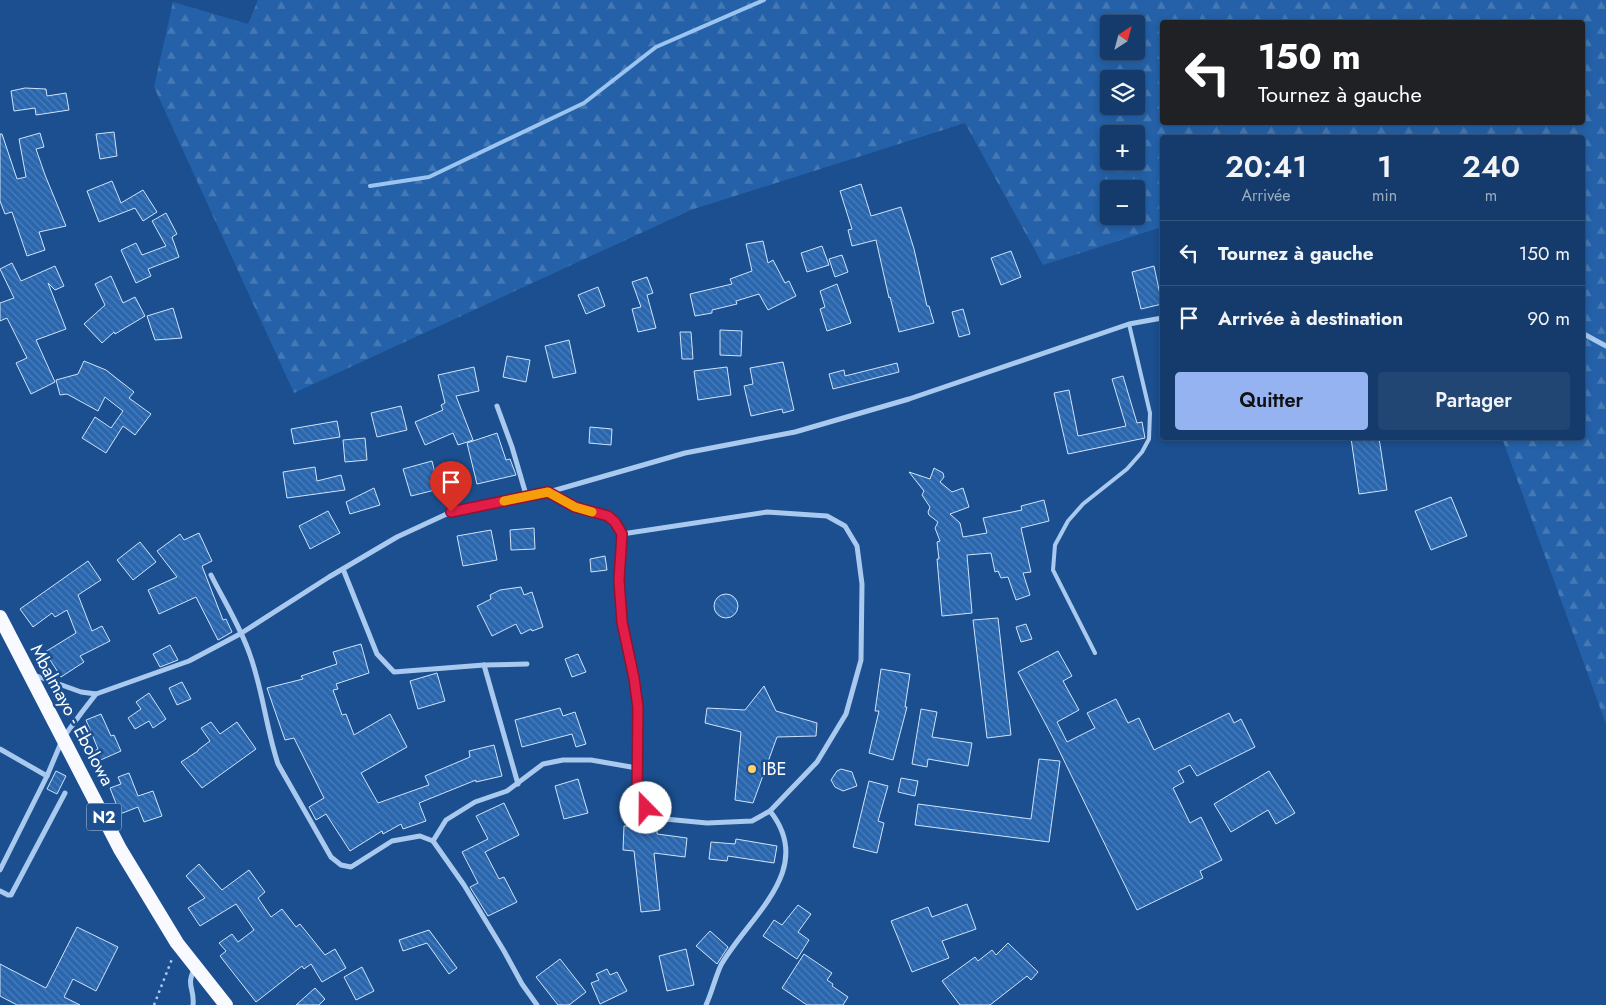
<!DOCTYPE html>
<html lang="fr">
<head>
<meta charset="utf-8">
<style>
	body { margin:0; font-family:Jost,sans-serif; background:#214673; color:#f1f3f6; height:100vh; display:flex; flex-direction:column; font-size:19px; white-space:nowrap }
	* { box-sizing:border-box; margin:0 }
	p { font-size:16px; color:#9dadc1 }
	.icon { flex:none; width:28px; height:28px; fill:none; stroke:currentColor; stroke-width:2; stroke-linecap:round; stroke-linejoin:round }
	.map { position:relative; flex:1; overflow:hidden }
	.drawer { position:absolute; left:1160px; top:135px; width:425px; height:305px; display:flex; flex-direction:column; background:#143b6b; border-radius:5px; box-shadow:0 2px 8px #0003,0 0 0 1px #33557e }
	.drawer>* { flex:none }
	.hud { position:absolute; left:1160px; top:20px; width:425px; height:105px; border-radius:5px; box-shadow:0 2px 8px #0003,0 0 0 1px #33557e; background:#202124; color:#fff; overflow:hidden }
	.needle { width:32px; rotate:36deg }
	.tools { position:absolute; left:1100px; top:15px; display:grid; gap:10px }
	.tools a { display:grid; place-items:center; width:45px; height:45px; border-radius:5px; background:#143b6b; box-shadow:0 2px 8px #0003,0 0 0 1px #33557e; font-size:25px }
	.pin { position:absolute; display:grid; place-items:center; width:42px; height:42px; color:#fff; margin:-51px -21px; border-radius:50% 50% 50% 0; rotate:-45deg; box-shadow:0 0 5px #0007 }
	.pin .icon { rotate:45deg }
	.me { position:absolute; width:55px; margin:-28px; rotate:338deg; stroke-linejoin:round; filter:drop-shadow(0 0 4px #0008) }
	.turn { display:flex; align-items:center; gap:18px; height:105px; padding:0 15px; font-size:22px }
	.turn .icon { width:65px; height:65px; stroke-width:2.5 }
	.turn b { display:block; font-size:35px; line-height:42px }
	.eta { display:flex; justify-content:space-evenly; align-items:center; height:85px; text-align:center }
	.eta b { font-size:30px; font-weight:600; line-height:35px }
	.action { display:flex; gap:10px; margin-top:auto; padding:10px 15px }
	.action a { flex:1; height:58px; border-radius:5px; background:#95b2f1; color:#111; font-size:20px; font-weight:600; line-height:58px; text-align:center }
	.action a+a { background:#214673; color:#f1f3f6 }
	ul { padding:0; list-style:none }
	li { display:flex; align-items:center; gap:15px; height:65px; padding:0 15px; border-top:1px solid #33557e }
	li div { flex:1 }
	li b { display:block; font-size:19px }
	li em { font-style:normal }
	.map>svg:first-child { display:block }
	.forest { fill:url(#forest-firs); fill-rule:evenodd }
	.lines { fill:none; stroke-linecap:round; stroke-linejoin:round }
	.stream { stroke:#9cc4f0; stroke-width:4 }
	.building { fill:url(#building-back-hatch); stroke:#cfe3fa }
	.path { stroke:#a9c9ee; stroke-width:2.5; stroke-dasharray:2.5 4; stroke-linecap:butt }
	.service { stroke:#a9c9ee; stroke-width:4 }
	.minor { stroke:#a9c9ee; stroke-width:5 }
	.trunk { stroke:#f8faff; stroke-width:14 }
	.route-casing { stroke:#92132f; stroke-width:12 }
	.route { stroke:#e11d48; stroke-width:9 }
	.slow { stroke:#f59e0b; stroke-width:9 }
	.poi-dot { fill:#ffd166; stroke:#1b4f8f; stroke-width:2 }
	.labels { text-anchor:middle; stroke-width:5; stroke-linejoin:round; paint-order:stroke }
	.shield { fill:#1b4f8f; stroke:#bbcadd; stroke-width:1 }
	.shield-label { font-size:16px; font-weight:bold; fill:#fff }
	.street-label { font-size:18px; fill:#fff; stroke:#1b4f8f }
	.poi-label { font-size:18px; fill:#fff; stroke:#1b4f8f; text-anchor:start }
</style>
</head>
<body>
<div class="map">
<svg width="1606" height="1005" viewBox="0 0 1606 1005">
	<defs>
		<pattern id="forest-firs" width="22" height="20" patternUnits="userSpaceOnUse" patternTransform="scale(1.25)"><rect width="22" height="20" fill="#2461a8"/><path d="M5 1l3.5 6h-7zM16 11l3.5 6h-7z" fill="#4579b5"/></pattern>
		<pattern id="building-back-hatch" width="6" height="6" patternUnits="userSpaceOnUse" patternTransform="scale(1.25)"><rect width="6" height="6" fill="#2a66ad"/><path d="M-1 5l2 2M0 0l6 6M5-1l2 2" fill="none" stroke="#4a7db9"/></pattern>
	</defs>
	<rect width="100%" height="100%" fill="#1b4f8f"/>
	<!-- forest -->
	<path class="forest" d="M258 0H1606V724L1502 438H1582V138H1162V227L1043 265 965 123 691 210 294 393 154 87 173 2 248 24ZM1162 22H1582V122H1162ZM1109 24H1136V51H1109ZM1109 79H1136V106H1109ZM1109 134H1136V161H1109ZM1109 189H1136V216H1109Z"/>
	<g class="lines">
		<!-- stream -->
		<path class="stream" d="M370 186 429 177 584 103 656 47 764 0"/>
	</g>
	<!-- building -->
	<g class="building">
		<path d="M25 88 46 89 47 96 66 93 69 110 36 115 35 108 14 111 11 91Z"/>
		<path d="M114 132 117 156 100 159 96 134Z"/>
		<path d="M40 133 44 147 36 149 45 175 66 226 39 232 45 250 27 256 12 212 5 214 0 201V134H2L17 179 26 177 19 139Z"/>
		<path d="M112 181 121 203 143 190 157 212 143 221 135 208 99 222 87 191Z"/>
		<path d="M861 184 871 216 901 207 914 249 927 306H929L934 323 899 332 890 297 889 298 876 240 852 246 848 230 852 229 840 191Z"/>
		<path d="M166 213 177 234 172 237 179 257 148 269 151 276 136 283 121 250 136 243 142 255 166 246 152 221Z"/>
		<path d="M763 241 768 263 773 260 785 283 789 281 796 296 768 310 759 294 736 301 737 304 712 310V313L695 316 690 294 732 284 730 279 752 271 746 244Z"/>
		<path d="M822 246 829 265 807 272 801 253Z"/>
		<path d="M1011 251 1021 277 1001 285 991 258Z"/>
		<path d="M842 255 848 272 835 277 829 259Z"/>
		<path d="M12 263 21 281 55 266 64 286 55 290 48 283 66 329 36 340 55 382 31 394 16 363 27 358 7 318 0 321V303L14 298 0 269Z"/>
		<path d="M1154 266 1162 304 1141 309 1132 272Z"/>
		<path d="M111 276 123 303 135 297 145 316 115 334 114 332 102 343 84 324 105 305 95 284Z"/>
		<path d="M647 277 653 293 647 295 656 328 638 332 632 309 641 307 632 282Z"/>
		<path d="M837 284 851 323 827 331 820 309 825 307 820 291Z"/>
		<path d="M598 287 605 306 586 314 578 295Z"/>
		<path d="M173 308 182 338 155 340 147 316Z"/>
		<path d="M963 309 970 334 959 337 952 312Z"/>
		<path d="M720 330 742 331 741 356 720 355Z"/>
		<path d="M680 332H691L693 359H682Z"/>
		<path d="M569 340 576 373 553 378 545 346Z"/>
		<path d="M507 356 530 360 526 382 503 377Z"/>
		<path d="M84 361 106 370 134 392 129 398 151 414 135 435 123 426 106 453 82 438 95 417 111 428 123 411 105 397 98 411 67 394 60 395 56 380 78 374Z"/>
		<path d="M783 362 794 410 783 413 782 409 751 416 744 386 753 384 750 368Z"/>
		<path d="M897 363 899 372 833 389 829 374 844 370 845 376Z"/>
		<path d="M474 367 479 391 456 396 473 440 458 445 453 433 425 445 415 422 443 410 441 405 445 403 438 375Z"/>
		<path d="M727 367 731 395 698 400 694 371Z"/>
		<path d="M1123 376 1137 423 1142 422 1145 438 1068 454 1054 393 1069 390 1078 436 1126 426 1112 379Z"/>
		<path d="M401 406 407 430 377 437 371 413Z"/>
		<path d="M337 421 340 437 294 444 291 429Z"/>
		<path d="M590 427 612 429 611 445 589 443Z"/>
		<path d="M497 433 506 460 510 459 516 475 477 484 467 443Z"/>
		<path d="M365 438 367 460 345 462 343 440Z"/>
		<path d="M1351 438H1379L1387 490 1359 494Z"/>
		<path d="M432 461 439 489 411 496 403 469Z"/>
		<path d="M315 467 317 481 341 475 345 490 287 498 283 472Z"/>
		<path d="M934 468 943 473 944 477 940 482 952 492 963 488 969 507 950 514 960 523 963 537 987 533 983 518 1022 510 1021 506 1044 500 1049 521 1021 528 1031 572 1023 573 1030 595 1016 600 1008 577 1001 578 998 571 995 572 991 553 967 555 972 613 942 616 937 559H939L937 542 940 541 935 528 938 522 929 515 928 512 930 507 922 495 924 491 909 472 930 479Z"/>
		<path d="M374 488 380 505 350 514 346 502Z"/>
		<path d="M1451 497 1467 536 1431 550 1415 511Z"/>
		<path d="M328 511 340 533 310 549 299 526Z"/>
		<path d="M534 528 535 549 511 550 510 530Z"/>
		<path d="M491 530 497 560 463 566 457 536Z"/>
		<path d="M199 533 212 561 202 566 223 620 226 619 232 632 218 640 196 597 159 614 148 590 177 577 157 551 180 534 184 540Z"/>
		<path d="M140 542 156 562 133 580 117 560Z"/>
		<path d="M605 556 607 570 591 572 590 559Z"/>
		<path d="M88 561 101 580 78 595 92 631 102 626 110 641 80 656 84 662 61 677 45 652 76 633 67 610 55 617 52 613 33 627 20 609Z"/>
		<path d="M521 587 524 595 532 592 543 627 532 631 531 629 521 634 516 624 492 636 477 606 491 599 490 595 500 590Z"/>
		<circle cx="726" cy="606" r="12"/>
		<path d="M998 618 1011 735 987 738 973 620Z"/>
		<path d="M1026 624 1032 639 1021 642 1016 627Z"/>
		<path d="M361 644 369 673 336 684 338 689 333 690 342 715 346 714 354 735 390 714 407 747 361 773 378 803 429 785 425 776 470 757 469 751 494 745 502 776 476 782V780L419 803 426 821 403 829 401 824 383 834 382 831 350 851 326 814 316 820 309 807 324 798 294 738 285 740 267 688 303 679 301 676 337 664 333 652Z"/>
		<path d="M170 645 178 660 160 667 153 654Z"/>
		<path d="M1058 651 1072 676 1063 681 1079 710 1057 722 1067 742 1095 728 1087 713 1116 699 1128 723 1139 718 1154 750 1229 713 1234 723 1241 719 1255 747 1197 776 1190 765 1178 771 1184 782 1173 788 1190 823 1201 817 1222 860 1200 871 1203 878 1137 910 1053 738 1018 672Z"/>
		<path d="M578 654 586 672 572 677 565 659Z"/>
		<path d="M881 669 910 674 905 707H907L893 760 869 753 879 711H875Z"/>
		<path d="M437 673 445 701 418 709 410 681Z"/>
		<path d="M182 682 191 699 177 705 169 688Z"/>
		<path d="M764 686 776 711 817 723 816 736 777 737 753 803 735 800 741 732 705 723 707 708 745 710Z"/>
		<path d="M149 693 166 719 153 728 149 721 135 729 128 718 141 709 136 702Z"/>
		<path d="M560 708 563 716 575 712 586 744 576 747 572 734 522 747 515 720Z"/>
		<path d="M921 709 937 712 932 737 972 743 968 766 928 759 927 767 912 764Z"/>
		<path d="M101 714 111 736 114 735 121 751 96 762 92 752 98 749 86 720Z"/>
		<path d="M211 722 220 734 237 722 256 749 202 788 181 762 198 751V750L210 741 201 728Z"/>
		<path d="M1039 759 1060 761 1049 842 915 825 918 804 1031 819Z"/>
		<path d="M841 769 852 772 857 786 843 791 835 787 831 780 837 771Z"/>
		<path d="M56 771 66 776 57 794 47 789Z"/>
		<path d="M1269 771 1295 813 1276 824 1268 810 1231 832 1214 804Z"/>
		<path d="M129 773 138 796 153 791 162 816 144 822 138 807 120 814 110 788 121 784 118 777Z"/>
		<path d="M901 778 918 781 915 796 898 792Z"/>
		<path d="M578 779 588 813 564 819 555 786Z"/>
		<path d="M869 781 888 786 878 821 884 823 877 853 853 847Z"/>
		<path d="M504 803 519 835 485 852 499 879 504 877 517 902 488 916 470 887 478 883 462 852 488 839 476 816Z"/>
		<path d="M624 826 657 827V834L687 838 685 857 654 853 660 910 641 912 634 851 623 850Z"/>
		<path d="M736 839 777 846 774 863 728 856 727 861 709 859 711 842 735 844Z"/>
		<path d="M199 864 222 890 249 870 265 892 258 898 271 917 282 909 296 927 300 924 325 955 335 949 346 968 322 982 311 964 304 969 302 966 256 1002 220 956 226 951 219 943 232 934 238 942 254 930 236 904 200 926 188 908 205 898 186 876Z"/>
		<path d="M967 904 976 929 942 941 949 958 912 972 891 921 928 907 932 917Z"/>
		<path d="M798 905 811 914 798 932 809 940 797 959 763 936 774 920 782 925Z"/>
		<path d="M77 927 118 947 96 991 73 979 64 997 80 1005H17L0 996V964L46 988Z"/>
		<path d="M429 930 457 968 449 974 427 943 403 951 399 940Z"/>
		<path d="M710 931 728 947 717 964 696 946Z"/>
		<path d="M1008 943 1038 972 1031 980 1027 976 990 1005H960L942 981 975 957 978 961 992 950 996 955Z"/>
		<path d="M686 949 694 985 667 991 659 956Z"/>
		<path d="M804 954 832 973 827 980 833 984 832 986 848 997 843 1005H807L782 988Z"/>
		<path d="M560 959 586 992 569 1005H558L536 977Z"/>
		<path d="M362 967 374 991 356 1000 344 977Z"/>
		<path d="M607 969 610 975 617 972 627 991 600 1004 591 983 599 980 596 974Z"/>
		<path d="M315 988 325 999 319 1005H296Z"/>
	</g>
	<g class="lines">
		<!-- path -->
		<path class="path" d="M154 1005 172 959"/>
		<!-- service -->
		<path class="service" d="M1095 653 1053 570 1055 545 1068 521 1083 504 1127 469 1142 452 1149 439 1150 413 1129 324"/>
		<!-- minor -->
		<g class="minor">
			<path d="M1582 333 1606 346"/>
			<path d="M497 406 512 447 527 498"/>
			<path d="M548 492 575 507 608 516 615 522 622 534 619 580 622 622 634 678 637 709V797L646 808 665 819 707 823 752 821 770 811 817 762 846 714 861 660 862 584 857 546 845 526 827 516 767 512 622 534"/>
			<path d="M343 569 377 654 394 672 484 665 527 664"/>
			<path d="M211 575C224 601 241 628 250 655 263 691 266 728 278 764L331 857 341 865 351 867 392 841 420 836 433 841 464 885 504 951 522 984 537 1005"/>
			<path d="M484 665 518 784"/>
			<path d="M34 675 81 692 96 694 189 661 240 634 329 577 397 537 451 512 535 496 685 453 795 432 909 399 1129 324 1162 318"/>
			<path d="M0 749 47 776"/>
			<path d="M433 841 446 820 475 802 507 791 543 764 563 760H591L637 768"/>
			<path d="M0 870 47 776 63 738 82 712 96 694"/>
			<path d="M0 891 8 895H11L65 793"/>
			<path d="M193 1005C195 988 185 986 195 968"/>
			<path d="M706 1005C712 992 715 978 721 965 748 917 817 870 770 811"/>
		</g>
		<!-- trunk -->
		<path class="trunk" d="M0 617 120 849 177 943 226 1005"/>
	</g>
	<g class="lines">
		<defs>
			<path id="route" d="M451 512 548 492 575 507 608 516 615 522 622 534 619 580 622 622 634 678 638 708 637 797 646 808"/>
		</defs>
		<!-- route casing -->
		<use href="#route" class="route-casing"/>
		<!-- route -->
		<use href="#route" class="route"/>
		<!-- slow -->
		<path class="slow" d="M504 501 548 492 575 507 592 512"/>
	</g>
	<!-- markers -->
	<circle class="poi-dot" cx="752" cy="769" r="5"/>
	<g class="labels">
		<!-- shield labels -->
		<rect class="shield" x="86.5" y="803.5" width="35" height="27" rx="4"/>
		<g class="shield-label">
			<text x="104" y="823">N2</text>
		</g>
		<!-- street labels -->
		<g class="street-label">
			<text transform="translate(72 715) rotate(62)" y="6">Mbalmayo - Ebolowa</text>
		</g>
		<!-- poi labels -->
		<g class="poi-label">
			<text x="762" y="775">IBE</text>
		</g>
	</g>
</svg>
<div class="tools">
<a><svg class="needle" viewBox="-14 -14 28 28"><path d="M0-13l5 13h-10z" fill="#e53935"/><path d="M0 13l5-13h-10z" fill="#9dadc1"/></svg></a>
<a><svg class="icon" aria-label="layers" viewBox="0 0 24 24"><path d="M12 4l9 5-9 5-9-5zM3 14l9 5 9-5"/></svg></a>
<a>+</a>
<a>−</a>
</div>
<div class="pin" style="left:451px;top:512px;background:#d93025"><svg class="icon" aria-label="arrive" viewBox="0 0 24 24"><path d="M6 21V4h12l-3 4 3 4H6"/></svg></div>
<svg class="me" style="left:646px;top:808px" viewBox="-20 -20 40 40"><circle r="19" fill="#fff"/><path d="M0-13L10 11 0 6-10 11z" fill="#e11d48"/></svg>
<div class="hud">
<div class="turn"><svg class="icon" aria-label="left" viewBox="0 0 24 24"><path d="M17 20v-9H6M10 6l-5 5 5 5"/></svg><div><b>150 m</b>Tournez à gauche</div></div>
</div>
<section class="drawer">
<div class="eta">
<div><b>20:41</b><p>Arrivée</p></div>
<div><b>1</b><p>min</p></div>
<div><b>240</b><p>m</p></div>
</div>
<ul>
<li><svg class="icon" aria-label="left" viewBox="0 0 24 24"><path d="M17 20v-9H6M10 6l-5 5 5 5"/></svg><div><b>Tournez à gauche</b></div><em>150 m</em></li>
<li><svg class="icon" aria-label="arrive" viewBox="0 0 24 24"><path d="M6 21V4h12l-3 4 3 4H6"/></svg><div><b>Arrivée à destination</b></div><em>90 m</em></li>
</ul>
<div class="action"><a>Quitter</a><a>Partager</a></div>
</section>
</div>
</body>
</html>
